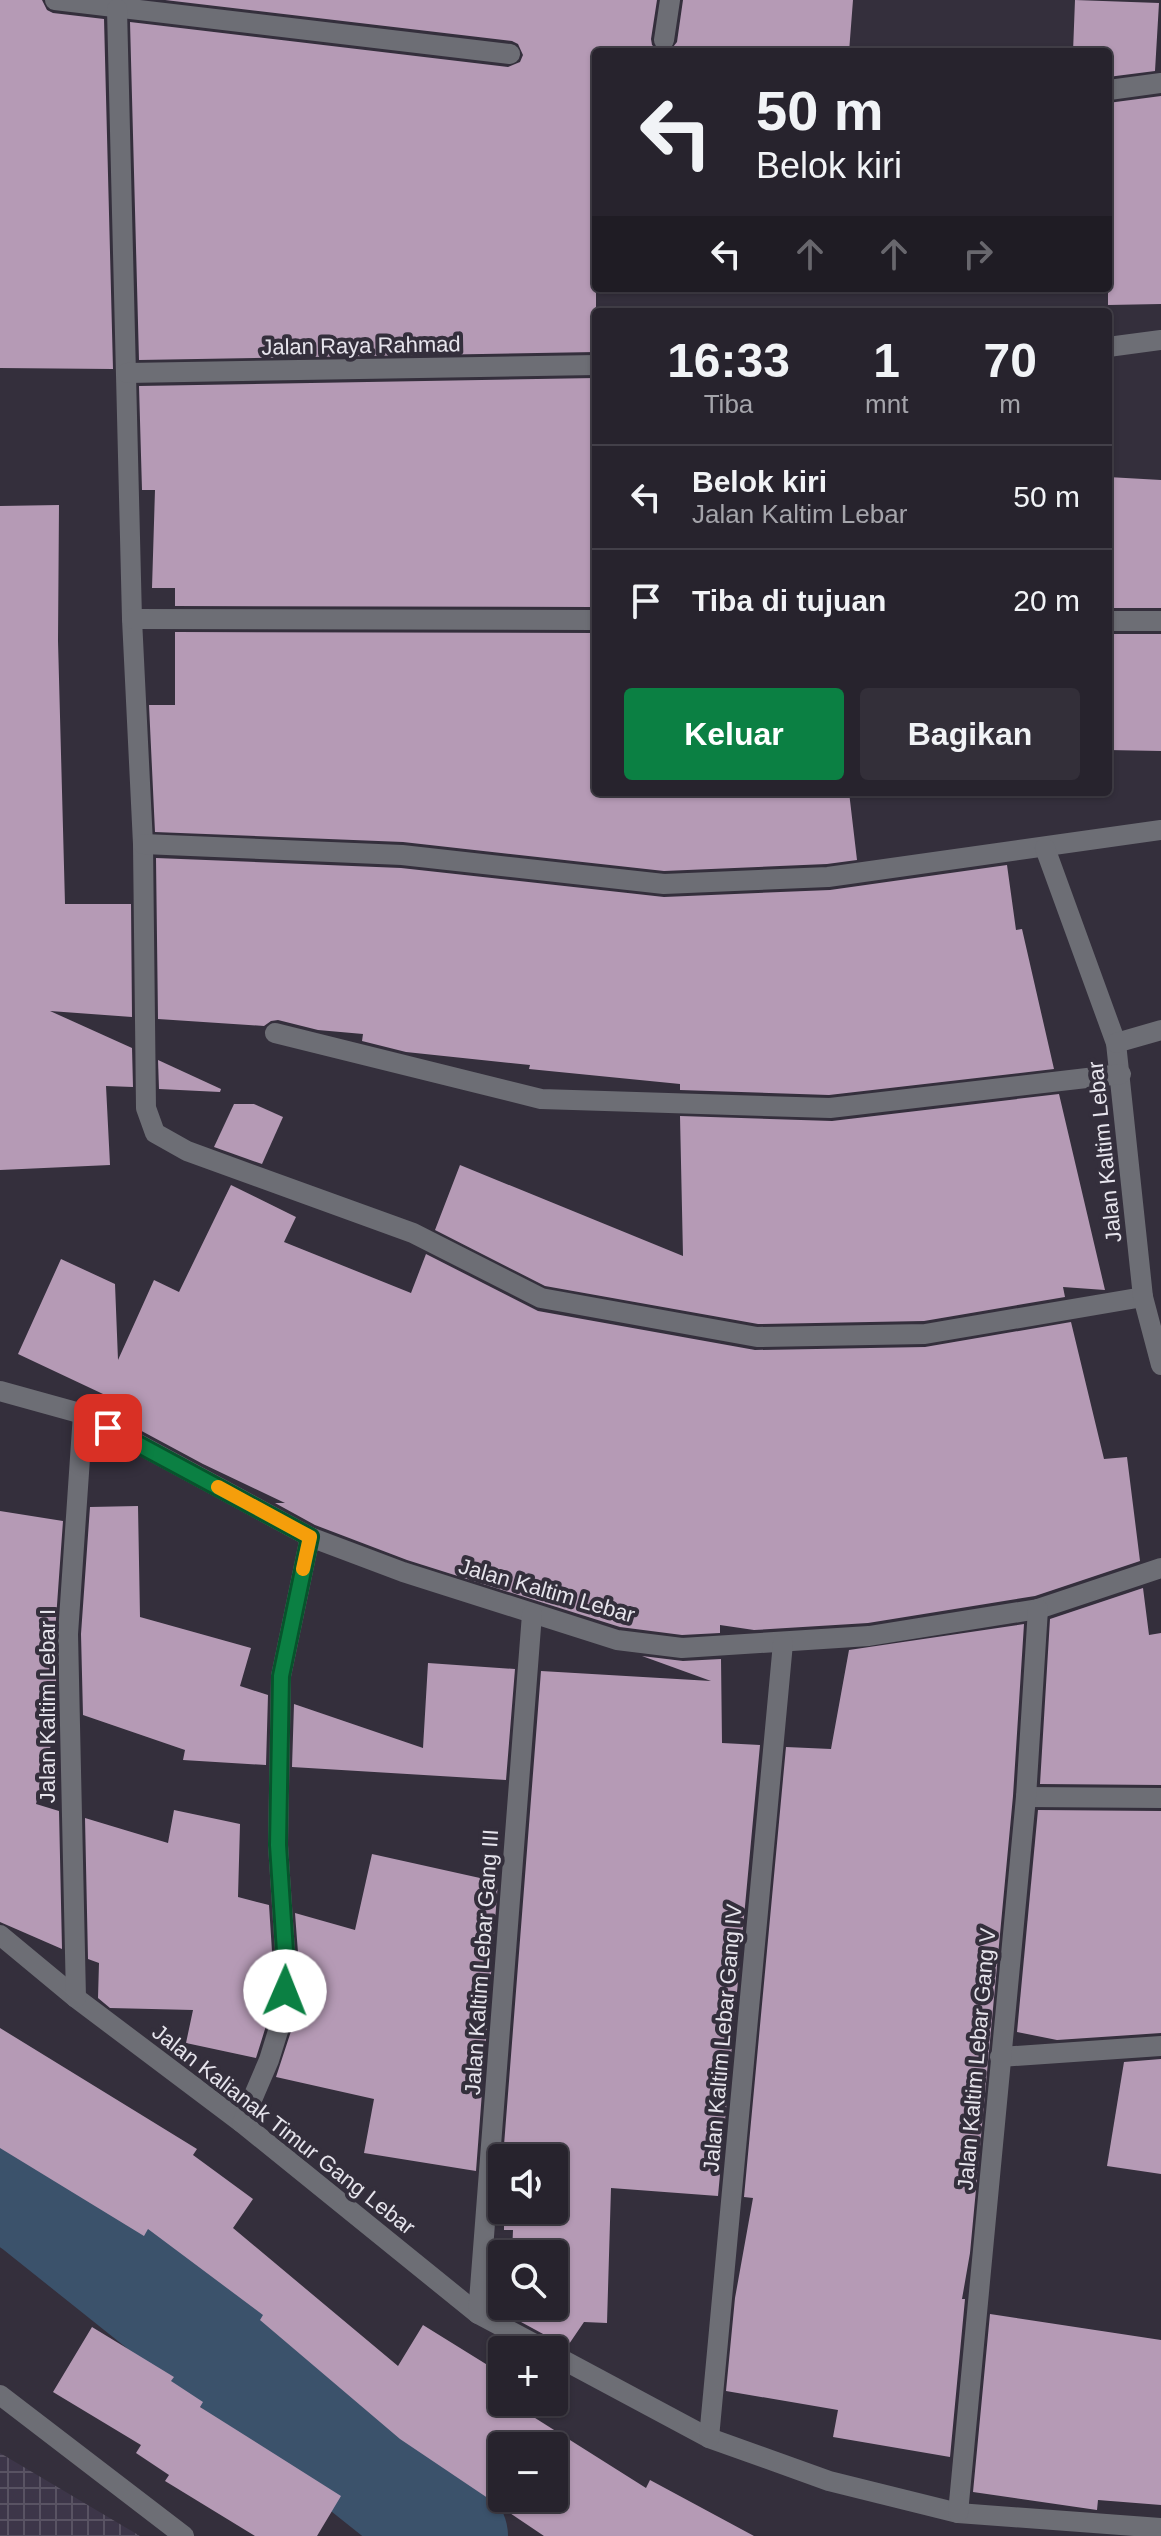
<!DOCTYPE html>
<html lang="id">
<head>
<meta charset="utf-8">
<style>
	body { margin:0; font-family:Helvetica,sans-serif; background:#332f39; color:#f1f3f6; height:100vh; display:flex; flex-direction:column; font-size:30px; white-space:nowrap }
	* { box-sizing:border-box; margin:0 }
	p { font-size:26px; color:#a4a4aa }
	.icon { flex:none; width:44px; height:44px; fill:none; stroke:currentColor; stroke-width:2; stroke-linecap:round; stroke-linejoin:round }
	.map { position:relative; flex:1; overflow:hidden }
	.details { position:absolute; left:592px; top:308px; width:520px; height:488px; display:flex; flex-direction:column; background:#27232d; border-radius:8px; box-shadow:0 2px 6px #0004,0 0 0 2px #434049 }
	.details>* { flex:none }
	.guide { position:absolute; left:592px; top:48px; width:520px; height:244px; border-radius:8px; box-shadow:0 2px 6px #0004,0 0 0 2px #434049; background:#27232d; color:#f1f3f6; overflow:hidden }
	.tools { position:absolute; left:488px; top:2144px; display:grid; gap:16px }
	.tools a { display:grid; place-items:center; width:80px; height:80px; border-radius:8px; background:#27232d; box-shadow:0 2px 6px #0004,0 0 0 2px #434049; font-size:40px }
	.pin { position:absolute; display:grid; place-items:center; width:68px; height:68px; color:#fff; margin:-34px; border-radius:16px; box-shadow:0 4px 12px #0006 }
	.me { position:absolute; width:88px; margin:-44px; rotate:1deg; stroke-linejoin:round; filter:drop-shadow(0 0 6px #0008) }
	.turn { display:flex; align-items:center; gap:28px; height:168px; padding:0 32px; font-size:36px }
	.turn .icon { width:104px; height:104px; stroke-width:2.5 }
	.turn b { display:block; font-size:56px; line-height:68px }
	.lanes { display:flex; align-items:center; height:76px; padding:0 32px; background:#0003; justify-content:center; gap:40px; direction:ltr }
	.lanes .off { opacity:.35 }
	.eta { display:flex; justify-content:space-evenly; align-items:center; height:136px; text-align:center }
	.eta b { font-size:48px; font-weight:600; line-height:56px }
	.action { display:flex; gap:16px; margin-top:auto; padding:16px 32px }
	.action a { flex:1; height:92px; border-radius:8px; background:#0b8043; color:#fff; font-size:32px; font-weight:600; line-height:92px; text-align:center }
	.action a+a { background:#332f39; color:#f1f3f6 }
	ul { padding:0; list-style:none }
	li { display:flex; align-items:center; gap:24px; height:104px; padding:0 32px; border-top:2px solid #434049 }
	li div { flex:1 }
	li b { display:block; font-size:30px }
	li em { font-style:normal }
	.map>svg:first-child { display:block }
	.industrial { fill:url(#industrial-grid) }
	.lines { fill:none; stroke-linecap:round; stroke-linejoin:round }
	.river { stroke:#3b526b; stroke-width:112 }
	.building { fill:#b59ab5; fill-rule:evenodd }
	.minor { stroke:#6d6e75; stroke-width:20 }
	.route-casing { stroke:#07532c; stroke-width:20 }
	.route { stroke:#0b8043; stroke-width:14 }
	.slow { stroke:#f59e0b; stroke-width:14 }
	.labels { text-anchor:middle; stroke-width:8; stroke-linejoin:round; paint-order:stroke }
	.street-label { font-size:22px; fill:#e6e4ec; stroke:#342f3c }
</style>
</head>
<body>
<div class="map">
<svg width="1161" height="2536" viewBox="0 0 1161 2536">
	<defs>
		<pattern id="industrial-grid" width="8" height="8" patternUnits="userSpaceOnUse" patternTransform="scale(2)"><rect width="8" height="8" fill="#3d3649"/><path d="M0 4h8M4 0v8" fill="none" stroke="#595363"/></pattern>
	</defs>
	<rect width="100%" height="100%" fill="#342f3c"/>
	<!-- industrial -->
	<path class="industrial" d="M0 2453 140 2536H0Z"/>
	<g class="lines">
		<!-- river -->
		<path class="river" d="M0 2179 36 2204 452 2536"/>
	</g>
	<!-- building -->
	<g class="building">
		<path d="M0 0H42L47 10 53 13 104 19 113 369 0 368Z"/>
		<path d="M165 0H657L651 39 652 45 660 52H596V352L139 360 130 22 508 67 520 62 523 55 518 44 512 41Z"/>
		<path d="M683 0H853L849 52H669L677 42Z"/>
		<path d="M1075 0 1159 3 1155 71 1108 77V52H1073Z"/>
		<path d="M1161 96V304L1108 305V103Z"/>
		<path d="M596 378V607L175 606V588H152L155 490H142L139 386Z"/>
		<path d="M1108 477 1161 480V608H1108Z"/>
		<path d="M59 505 58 641 65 904H131L132 1017 50 1011 132 1048 133 1087 106 1086 110 1165 0 1170V506Z"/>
		<path d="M175 632 596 633V792H849L857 860 827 864 664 871 403 842 155 832 149 705H175Z"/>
		<path d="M1108 634H1161V751L1108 750Z"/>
		<path d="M156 858 401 868 664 897 830 890 1007 865 1016 930 1022 929 1054 1069 829 1095 680 1090V1084L529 1069 530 1065 406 1052 362 1041 363 1034 318 1030 278 1020 271 1021 264 1026 158 1019Z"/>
		<path d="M158 1060 221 1089 220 1092 159 1089Z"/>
		<path d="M1059 1094 1105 1290 1063 1287 1065 1297 924 1321 758 1324 545 1286 435 1230 460 1165 683 1256 680 1116 832 1121Z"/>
		<path d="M234 1104H254L283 1117 262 1164 214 1147Z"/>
		<path d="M231 1185 296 1217 284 1242 411 1293 426 1254 538 1311 755 1350 925 1347 1071 1322 1104 1459 1127 1457 1140 1561 1035 1596 868 1623 754 1630 720 1625V1633L682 1635 620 1627 407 1560 315 1525 275 1503H285L203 1464 97 1407 103 1394 18 1354 61 1259 115 1284 118 1360 154 1280 179 1292Z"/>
		<path d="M138 1506 140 1617 251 1648 240 1686 268 1695 266 1765 183 1760 185 1750 83 1715 81 1634 90 1507Z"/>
		<path d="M0 1511 63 1521 55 1633 57 1721 36 1804 59 1811 62 1949 0 1922Z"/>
		<path d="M1143 1588 1149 1635 1161 1633V1785L1040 1784 1050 1619Z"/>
		<path d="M1024 1624 1013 1796 970 2253 962 2299H965L950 2457 833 2437 838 2410 726 2391 735 2298 753 2198 744 2197 786 1747 831 1749 849 1650Z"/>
		<path d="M642 1656 683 1661 721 1659 722 1743 760 1745 718 2196 611 2188 607 2323 584 2322 567 2347 510 2316 511 2306H554V2254H512L513 2230H504V2210H554V2158H503L541 1671 711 1681Z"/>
		<path d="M428 1663 515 1669 506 1780 292 1767 294 1704 423 1748Z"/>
		<path d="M174 1810 240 1824 238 1897 269 1905 273 1967 270 2013 256 2058 186 2043 193 2010 110 2008 98 1998 99 1963 88 1959 85 1818 168 1843Z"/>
		<path d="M1038 1810 1161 1811V2033L1057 2040 1017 2032Z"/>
		<path d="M372 1854 498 1882 476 2171 364 2153 374 2099 276 2077 296 2016 299 1966 295 1913 355 1930Z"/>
		<path d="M0 2028 197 2149 193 2155 253 2199 233 2228 398 2366 423 2325 502 2374V2402H530L524 2411 646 2488 650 2480 754 2536H544L400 2439 260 2320 263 2315 148 2229 144 2236 0 2148ZM502 2446H554V2498H502Z"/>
		<path d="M1161 2059V2174L1107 2166 1124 2062Z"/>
		<path d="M990 2314 1161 2340V2505L1098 2500 1097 2510 973 2492Z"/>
		<path d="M92 2327 174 2377 171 2381 203 2402 200 2407 341 2496 317 2536H255L165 2481 169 2475 136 2453 141 2445 53 2392Z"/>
	</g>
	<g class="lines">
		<!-- minor -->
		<g class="minor">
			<path d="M55 0 510 54"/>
			<path d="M117 9 132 619 143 844 146 1108 155 1133 187 1151 413 1233 541 1298 757 1337 925 1334 1143 1297"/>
			<path d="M664 40 670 0"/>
			<path d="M1109 90 1161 83"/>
			<path d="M1108 347 1161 340"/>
			<path d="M127 373 596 365"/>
			<path d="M132 619 596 620"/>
			<path d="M1108 621H1161"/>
			<path d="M143 844 402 855 664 884 828 877 1161 830"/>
			<path d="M1045 848 1116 1043 1143 1297 1161 1365"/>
			<path d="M275 1033 541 1099 830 1108 1121 1074"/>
			<path d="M1116 1043 1161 1030"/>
			<path d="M0 1391 83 1414 310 1537 403 1572 617 1640 682 1648 869 1636 1038 1609 1161 1568"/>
			<path d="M1026 1797 1161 1798"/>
			<path d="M0 1935 76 1998 242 2123 478 2314 546 2350"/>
			<path d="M76 1998 68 1634 83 1414"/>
			<path d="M1000 2057 1161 2046"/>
			<path d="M242 2123 269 2060 283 2015 286 1967 278 1845 281 1676 310 1537"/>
			<path d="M478 2314 532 1614"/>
			<path d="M554 2355 709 2438 829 2481 958 2513 1161 2528"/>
			<path d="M0 2395 184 2536"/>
			<path d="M709 2438 783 1643"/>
			<path d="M958 2513 1026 1797 1038 1609"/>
		</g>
	</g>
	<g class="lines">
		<defs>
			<path id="route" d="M108 1428 310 1537 281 1676 278 1845 286 1967 285 1991"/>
		</defs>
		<!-- route casing -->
		<use href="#route" class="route-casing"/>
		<!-- route -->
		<use href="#route" class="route"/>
		<!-- slow -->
		<path class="slow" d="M218 1487 310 1537 303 1569"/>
	</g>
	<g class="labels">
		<!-- street labels -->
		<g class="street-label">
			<text transform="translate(361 345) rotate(-1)" y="8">Jalan Raya Rahmad</text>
			<text transform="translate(1104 1152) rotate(-96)" y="8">Jalan Kaltim Lebar</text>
			<text transform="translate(547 1590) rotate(16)" y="8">Jalan Kaltim Lebar</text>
			<text transform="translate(47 1706) rotate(-90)" y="8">Jalan Kaltim Lebar I</text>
			<text transform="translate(481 1962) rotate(-86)" y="8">Jalan Kaltim Lebar Gang III</text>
			<text transform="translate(722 2038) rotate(-85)" y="8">Jalan Kaltim Lebar Gang IV</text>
			<text transform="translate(976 2059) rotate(-85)" y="8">Jalan Kaltim Lebar Gang V</text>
			<text transform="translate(284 2129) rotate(38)" y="8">Jalan Kalianak Timur Gang Lebar</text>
		</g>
	</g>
</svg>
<div class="tools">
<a><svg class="icon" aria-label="sound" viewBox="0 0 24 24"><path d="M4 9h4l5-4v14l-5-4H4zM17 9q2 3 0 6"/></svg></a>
<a><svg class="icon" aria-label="search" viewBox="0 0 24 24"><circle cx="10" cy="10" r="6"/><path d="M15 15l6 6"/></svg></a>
<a>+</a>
<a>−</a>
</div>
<div class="pin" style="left:108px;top:1428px;background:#d93025"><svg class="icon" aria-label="arrive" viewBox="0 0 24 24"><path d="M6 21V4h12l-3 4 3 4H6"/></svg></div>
<svg class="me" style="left:285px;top:1991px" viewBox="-20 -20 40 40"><circle r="19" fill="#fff"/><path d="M0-13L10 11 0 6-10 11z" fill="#0b8043"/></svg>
<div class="guide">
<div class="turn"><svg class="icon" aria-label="left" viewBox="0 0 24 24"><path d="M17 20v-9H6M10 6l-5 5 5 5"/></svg><div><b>50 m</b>Belok kiri</div></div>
<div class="lanes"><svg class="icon" aria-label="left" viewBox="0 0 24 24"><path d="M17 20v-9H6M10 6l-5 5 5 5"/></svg><svg class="icon off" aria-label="ahead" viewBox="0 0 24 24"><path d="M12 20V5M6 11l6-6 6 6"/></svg><svg class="icon off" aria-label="ahead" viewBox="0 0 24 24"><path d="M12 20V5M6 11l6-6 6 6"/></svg><svg class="icon off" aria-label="right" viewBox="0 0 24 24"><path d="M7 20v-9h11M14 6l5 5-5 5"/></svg></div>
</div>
<section class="details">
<div class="eta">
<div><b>16:33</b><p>Tiba</p></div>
<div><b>1</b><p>mnt</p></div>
<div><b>70</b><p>m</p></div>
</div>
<ul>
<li><svg class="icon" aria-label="left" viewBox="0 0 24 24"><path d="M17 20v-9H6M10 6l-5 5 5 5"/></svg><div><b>Belok kiri</b><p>Jalan Kaltim Lebar</p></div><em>50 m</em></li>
<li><svg class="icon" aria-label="arrive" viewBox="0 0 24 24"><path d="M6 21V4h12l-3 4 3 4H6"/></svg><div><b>Tiba di tujuan</b></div><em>20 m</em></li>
</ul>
<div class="action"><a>Keluar</a><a>Bagikan</a></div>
</section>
</div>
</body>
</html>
